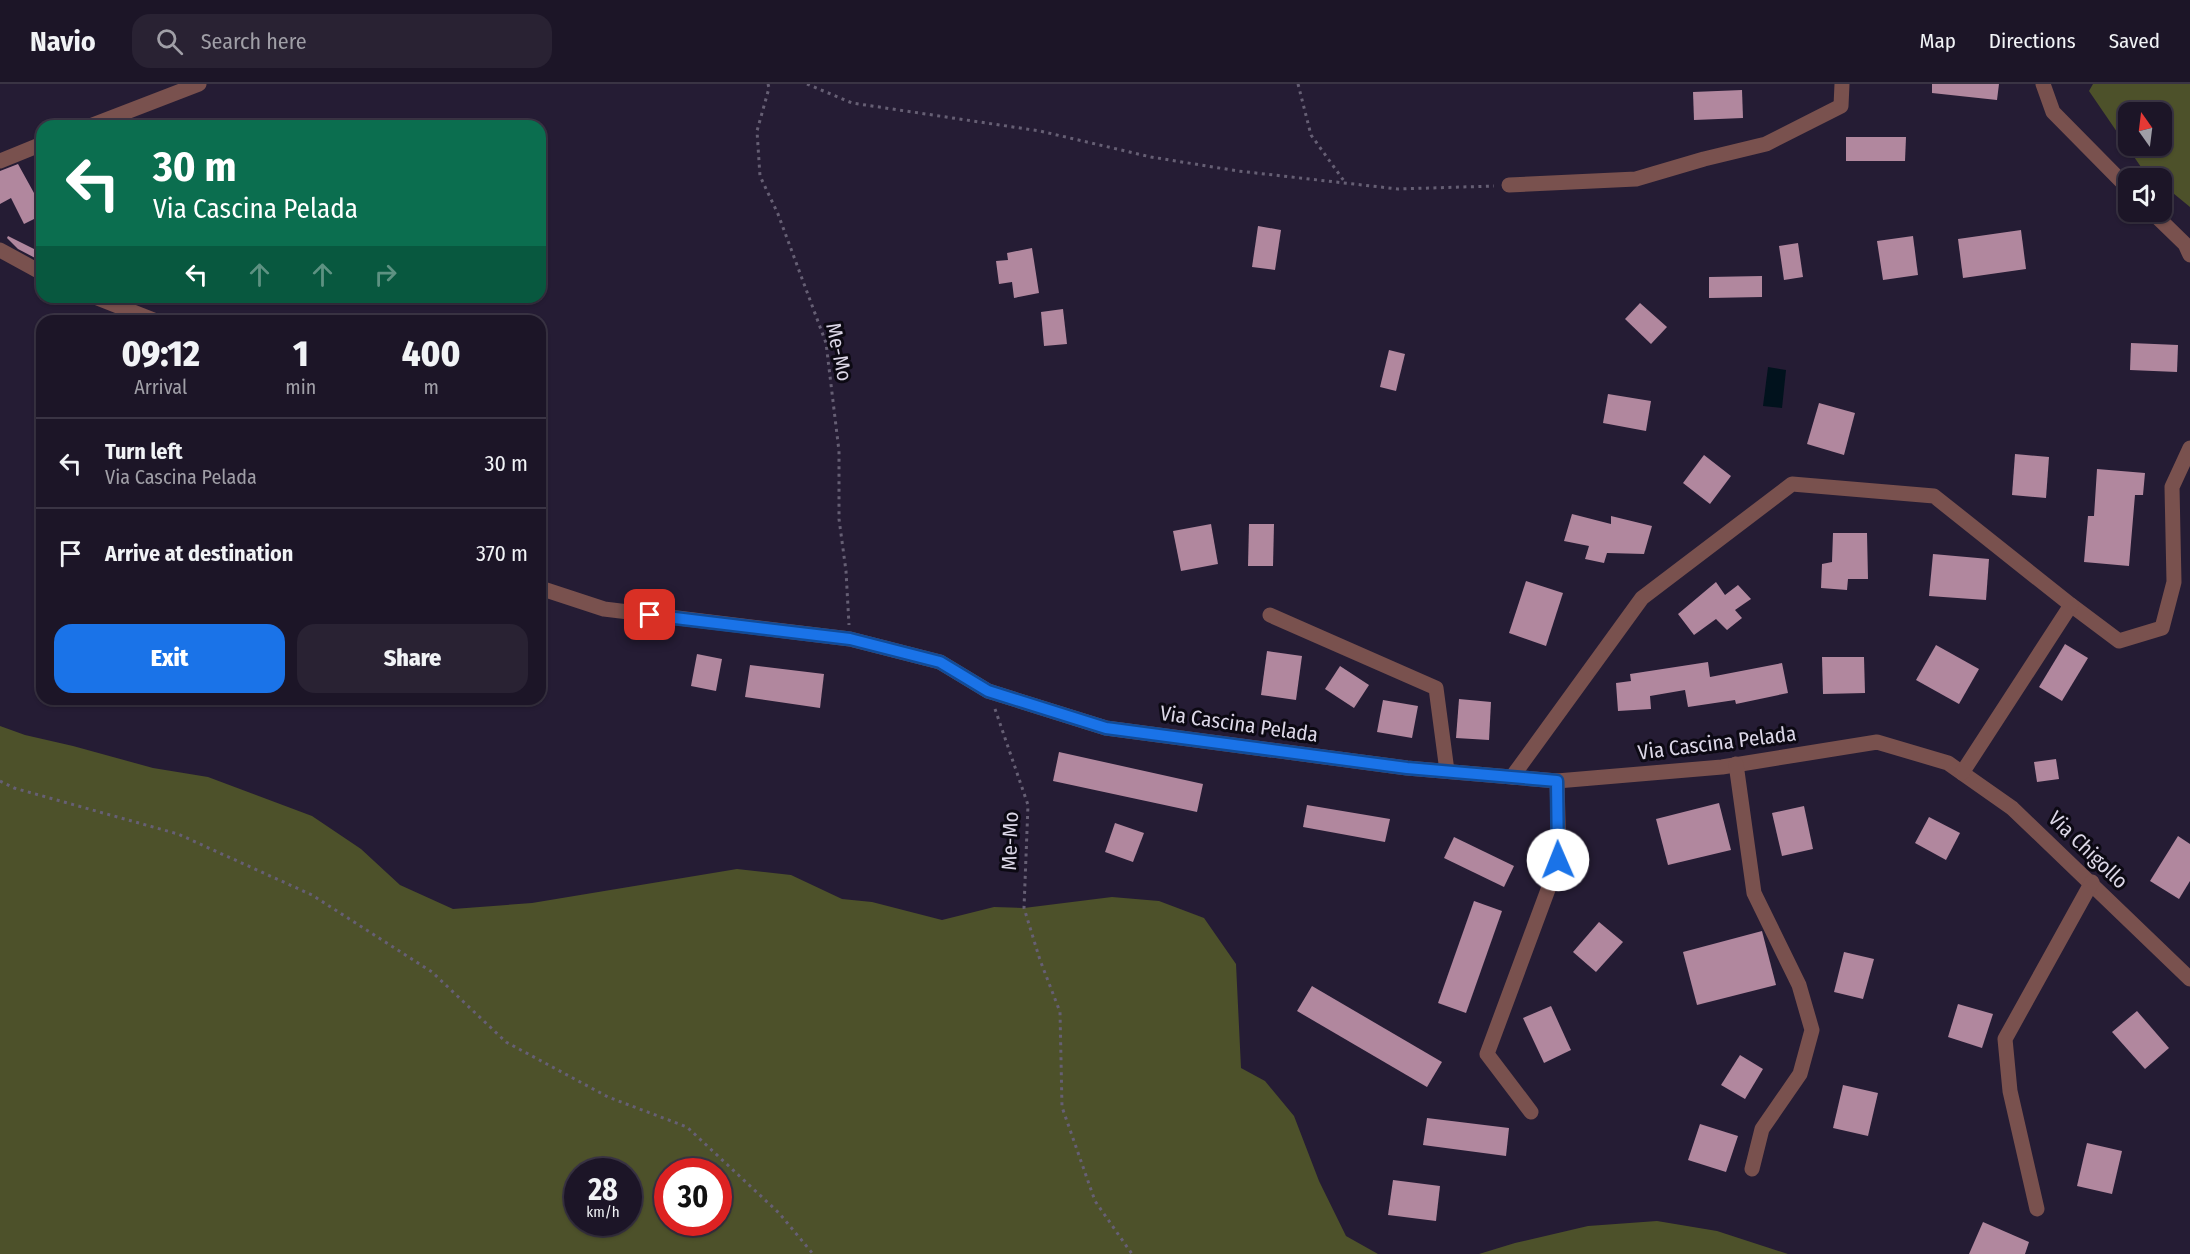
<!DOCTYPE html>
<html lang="en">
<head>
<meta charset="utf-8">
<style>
	body { margin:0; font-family:"Fira Sans Condensed",sans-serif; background:#292233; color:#f1f3f6; height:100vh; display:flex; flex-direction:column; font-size:22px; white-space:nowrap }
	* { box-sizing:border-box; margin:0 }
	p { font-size:20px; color:#a09fa7 }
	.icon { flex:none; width:33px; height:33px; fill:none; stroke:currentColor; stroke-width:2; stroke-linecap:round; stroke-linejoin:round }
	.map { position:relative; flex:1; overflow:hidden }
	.side { position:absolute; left:36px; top:231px; width:510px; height:390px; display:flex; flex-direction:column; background:#1c1527; border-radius:18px; box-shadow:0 2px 4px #0004,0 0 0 2px #3a3444 }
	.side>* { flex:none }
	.top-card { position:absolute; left:36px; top:36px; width:510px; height:183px; border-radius:18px; box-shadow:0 2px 4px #0004,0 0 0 2px #3a3444; background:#0b6e4f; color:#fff; overflow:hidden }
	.needle { width:39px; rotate:346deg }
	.controls { position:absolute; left:2118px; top:18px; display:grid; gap:12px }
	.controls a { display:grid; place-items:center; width:54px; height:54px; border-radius:12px; background:#1c1527; box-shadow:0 2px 4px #0004,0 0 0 2px #3a3444; font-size:30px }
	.speed { position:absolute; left:564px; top:1074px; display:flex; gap:12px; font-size:30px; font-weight:700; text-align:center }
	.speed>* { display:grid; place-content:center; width:78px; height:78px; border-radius:50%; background:#1c1527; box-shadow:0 2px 4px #0004,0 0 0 2px #3a3444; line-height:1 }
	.speed small { font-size:15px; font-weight:400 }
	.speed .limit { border:9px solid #d22; background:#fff; color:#111 }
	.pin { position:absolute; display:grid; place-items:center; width:51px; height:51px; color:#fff; margin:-26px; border-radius:12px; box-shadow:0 3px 9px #0006 }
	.me { position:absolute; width:66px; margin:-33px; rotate:359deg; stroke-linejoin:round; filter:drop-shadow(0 0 4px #0008) }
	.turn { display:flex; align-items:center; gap:21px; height:126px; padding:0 18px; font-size:27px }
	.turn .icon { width:78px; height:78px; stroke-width:2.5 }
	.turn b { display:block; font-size:42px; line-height:51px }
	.lanes { display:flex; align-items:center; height:57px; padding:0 18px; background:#0003; justify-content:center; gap:30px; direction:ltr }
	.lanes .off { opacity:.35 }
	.eta { display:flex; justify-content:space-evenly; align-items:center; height:102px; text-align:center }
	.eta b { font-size:36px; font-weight:800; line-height:42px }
	.action { display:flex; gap:12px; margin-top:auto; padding:12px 18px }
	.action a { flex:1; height:69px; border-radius:18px; background:#1a73e8; color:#fff; font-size:24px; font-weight:800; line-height:69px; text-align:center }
	.action a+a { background:#292233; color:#f1f3f6 }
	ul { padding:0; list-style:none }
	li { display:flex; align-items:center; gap:18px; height:90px; padding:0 18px; border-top:2px solid #3a3444 }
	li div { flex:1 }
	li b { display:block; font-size:22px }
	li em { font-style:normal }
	header { display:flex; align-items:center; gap:36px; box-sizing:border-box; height:84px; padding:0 30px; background:#1c1527; border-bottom:2px solid #3a3444 }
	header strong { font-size:28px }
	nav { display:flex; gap:33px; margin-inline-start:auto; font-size:21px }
	.search { width:420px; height:54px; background:#292233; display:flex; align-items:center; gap:15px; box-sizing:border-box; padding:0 21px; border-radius:18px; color:#a09fa7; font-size:22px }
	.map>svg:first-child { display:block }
	.forest { fill:#4d512a; fill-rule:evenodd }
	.water { fill:#01121d }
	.building { fill:#b1879e }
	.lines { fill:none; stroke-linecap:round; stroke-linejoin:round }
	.path { stroke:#665f74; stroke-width:3; stroke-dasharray:3 4.5; stroke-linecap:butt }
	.minor { stroke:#79514e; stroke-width:15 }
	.route-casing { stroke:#114b97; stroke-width:15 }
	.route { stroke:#1a73e8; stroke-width:10 }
	.labels { text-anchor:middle; stroke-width:6; stroke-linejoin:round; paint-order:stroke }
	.street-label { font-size:21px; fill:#dcd7e7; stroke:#0c0913 }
</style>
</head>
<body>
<header>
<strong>Navio</strong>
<div class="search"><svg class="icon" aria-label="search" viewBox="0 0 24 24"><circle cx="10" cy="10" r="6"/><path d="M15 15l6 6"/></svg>Search here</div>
<nav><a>Map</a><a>Directions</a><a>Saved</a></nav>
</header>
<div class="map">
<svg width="2190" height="1170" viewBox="0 0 2190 1170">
	<rect width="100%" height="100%" fill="#251c34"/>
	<!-- forest -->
	<g class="forest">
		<path d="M2093 0H2190V123L2162 100V94H2155L2141 83 2089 7ZM2128 28H2162V62H2128Z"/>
		<path d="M0 642 25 651 73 662 153 684 208 693 312 732 361 765 400 801 453 825 532 819 737 785 791 791 842 815 872 818 942 836 994 823 1024 824 1112 813 1159 817 1204 834 1236 880 1241 984 1265 997 1294 1032 1319 1097 1346 1152 1378 1170H0ZM578 1088H628V1138H578ZM668 1088H718V1138H668Z"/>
		<path d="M1657 1137 1717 1147 1788 1170H1479L1515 1159 1588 1142Z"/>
	</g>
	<!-- water -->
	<path class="water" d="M1768 283 1786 286 1782 324 1763 322Z"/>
	<!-- building -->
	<g class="building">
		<path d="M1932 0H1999L1997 16 1932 9Z"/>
		<path d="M1742 6 1743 34 1694 36 1693 8Z"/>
		<path d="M1846 53H1906L1905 77H1846Z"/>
		<path d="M18 80 34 109 42 105V131L24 140 11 114 0 120V87Z"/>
		<path d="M1258 142 1281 146 1275 186 1252 183Z"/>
		<path d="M2021 146 2026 185 1963 194 1958 155Z"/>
		<path d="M8 152 42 169V174L39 176 18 165 7 154Z"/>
		<path d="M1913 152 1918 191 1883 196 1877 157Z"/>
		<path d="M1798 159 1803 193 1784 196 1779 162Z"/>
		<path d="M1032 164 1039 209 1014 214 1012 198 999 200 996 177 1008 176 1007 169Z"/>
		<path d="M1762 192V213L1709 214V193Z"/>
		<path d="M1640 219 1667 243 1651 260 1625 235Z"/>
		<path d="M1063 225 1067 260 1044 262 1041 228Z"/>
		<path d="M2131 259 2178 261 2177 288 2130 286Z"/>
		<path d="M1389 266 1405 270 1396 307 1380 303Z"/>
		<path d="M1608 310 1651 317 1646 347 1603 339Z"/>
		<path d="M1819 319 1855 329 1844 371 1807 360Z"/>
		<path d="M2015 370 2049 373 2046 414 2012 411Z"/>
		<path d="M1704 371 1731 392 1710 420 1683 399Z"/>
		<path d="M2097 385 2145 389 2143 411H2135L2129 482 2084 478 2088 432H2094Z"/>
		<path d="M1572 430 1611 440V432L1652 442 1644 470 1607 469 1604 479 1585 475 1589 462 1564 457Z"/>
		<path d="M1211 440 1218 480 1181 487 1173 447Z"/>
		<path d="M1249 440H1274L1273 482H1248Z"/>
		<path d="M1833 449H1867L1868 495H1848L1847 506 1821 504 1822 480 1832 478Z"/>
		<path d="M1933 470 1989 475 1986 516 1929 512Z"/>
		<path d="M1526 497 1563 509 1546 562 1509 549Z"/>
		<path d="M1716 498 1725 511 1738 501 1751 515 1735 526 1742 534 1727 546 1716 535 1694 551 1678 530Z"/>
		<path d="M2065 560 2088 574 2062 617 2039 603Z"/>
		<path d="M1936 561 1979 585 1959 620 1916 596Z"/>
		<path d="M1267 567 1302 572 1296 616 1261 611Z"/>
		<path d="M697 570 722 575 716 607 691 602Z"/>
		<path d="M1822 573H1864L1865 609 1823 610Z"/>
		<path d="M1708 578 1710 593 1782 579 1788 609 1736 620 1735 616 1688 623 1685 606 1650 612 1651 625 1618 627 1616 599 1631 597 1630 590Z"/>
		<path d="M750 581 824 590 820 624 745 613Z"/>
		<path d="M1340 582 1369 601 1354 624 1325 605Z"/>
		<path d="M1459 615 1491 618 1489 656 1456 654Z"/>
		<path d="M1383 616 1418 622 1412 654 1377 648Z"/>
		<path d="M1059 668 1203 700 1197 728 1053 697Z"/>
		<path d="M2056 675 2059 695 2037 698 2034 678Z"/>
		<path d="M1719 719 1731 766 1668 781 1656 735Z"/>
		<path d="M1307 721 1390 735 1385 758 1303 743Z"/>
		<path d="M1804 722 1813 765 1782 772 1772 729Z"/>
		<path d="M1929 733 1960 749 1946 776 1915 759Z"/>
		<path d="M1115 739 1144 749 1133 778 1105 768Z"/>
		<path d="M2178 752 2190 760V797L2179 815 2150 797Z"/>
		<path d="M1454 753 1514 782 1504 803 1444 774Z"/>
		<path d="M1474 817 1502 827 1466 929 1438 919Z"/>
		<path d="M1599 838 1623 858 1596 888 1573 868Z"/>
		<path d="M1762 847 1776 901 1697 921 1683 868Z"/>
		<path d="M1844 868 1874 875 1863 915 1834 908Z"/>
		<path d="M1312 902 1442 978 1427 1003 1297 927Z"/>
		<path d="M1958 920 1993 930 1982 964 1948 953Z"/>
		<path d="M1551 922 1571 966 1544 979 1523 934Z"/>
		<path d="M2137 927 2169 964 2145 985 2112 948Z"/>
		<path d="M1740 971 1763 985 1745 1015 1721 1001Z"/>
		<path d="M1843 1001 1878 1009 1868 1052 1833 1044Z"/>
		<path d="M1427 1034 1509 1044 1506 1072 1423 1061Z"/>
		<path d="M1700 1040 1738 1052 1726 1088 1688 1076Z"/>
		<path d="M2087 1059 2122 1067 2112 1110 2077 1102Z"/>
		<path d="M1393 1096 1440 1102 1436 1137 1388 1131Z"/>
		<path d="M1983 1138 2029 1158 2025 1170H1969Z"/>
	</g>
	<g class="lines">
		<!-- path -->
		<g class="path">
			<path d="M768 0 769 4 757 47 760 92 778 130 826 259 839 367V435L846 487 849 541"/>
			<path d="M807 0 852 19 1040 47 1151 73 1238 87 1398 105 1494 102"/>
			<path d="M1298 0 1311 51 1344 97"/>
			<path d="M995 625 1028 721 1024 824 1040 876 1060 928 1062 1023 1095 1117 1132 1170"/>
			<path d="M0 697 14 704 178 750 312 811 432 888 506 958 608 1013 687 1043 779 1129 813 1170"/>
		</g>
		<!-- minor -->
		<g class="minor">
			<path d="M2043 0 2053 28 2128 104"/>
			<path d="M90 42 199 0"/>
			<path d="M0 77 42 60"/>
			<path d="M1509 101 1636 95 1704 75 1766 60 1841 22 1842 0"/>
			<path d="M2152 128 2185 160 2190 171"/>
			<path d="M0 166 42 189"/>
			<path d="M95 213 156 237"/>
			<path d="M540 504 604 525 850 555 940 578 988 607 1106 644 1407 684 1557 697 1722 683 1877 658 1948 679 2012 724 2190 895"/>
			<path d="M2071 521 2119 557 2162 544 2174 498 2172 403 2190 364"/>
			<path d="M1270 531 1436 604 1447 687"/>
			<path d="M1736 680 1754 809 1799 901 1812 946 1800 990 1762 1045 1752 1085"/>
			<path d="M1512 693 1642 514 1792 400 1934 412 2071 521 1962 689"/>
			<path d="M1531 1028 1487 970 1559 776 1557 697"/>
			<path d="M2037 1125 2010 1007 2005 955 2092 798"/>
		</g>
	</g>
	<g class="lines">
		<defs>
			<path id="route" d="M650 531 850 555 940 578 988 607 1106 644 1407 684 1557 697 1558 776"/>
		</defs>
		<!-- route casing -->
		<use href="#route" class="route-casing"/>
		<!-- route -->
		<use href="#route" class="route"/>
	</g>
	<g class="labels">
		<!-- street labels -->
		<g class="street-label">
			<text transform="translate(839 268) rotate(78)" y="7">Me-Mo</text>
			<text transform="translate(1239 640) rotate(8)" y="7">Via Cascina Pelada</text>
			<text transform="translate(1717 659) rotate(-7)" y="7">Via Cascina Pelada</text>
			<text transform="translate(1010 757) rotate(-88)" y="7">Me-Mo</text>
			<text transform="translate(2088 766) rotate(44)" y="7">Via Chigollo</text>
		</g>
	</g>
</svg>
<div class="controls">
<a><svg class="needle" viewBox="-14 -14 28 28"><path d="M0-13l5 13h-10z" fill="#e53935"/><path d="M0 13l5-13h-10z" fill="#a09fa7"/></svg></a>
<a><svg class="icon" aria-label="sound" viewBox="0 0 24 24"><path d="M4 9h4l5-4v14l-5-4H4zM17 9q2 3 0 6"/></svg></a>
</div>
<div class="speed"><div>28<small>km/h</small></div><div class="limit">30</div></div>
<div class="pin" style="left:650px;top:531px;background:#d93025"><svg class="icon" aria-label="arrive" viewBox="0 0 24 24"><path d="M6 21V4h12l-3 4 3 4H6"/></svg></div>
<svg class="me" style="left:1558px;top:776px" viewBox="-20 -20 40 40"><circle r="19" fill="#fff"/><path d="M0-13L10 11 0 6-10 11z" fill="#1a73e8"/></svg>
<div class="top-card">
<div class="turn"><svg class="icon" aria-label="left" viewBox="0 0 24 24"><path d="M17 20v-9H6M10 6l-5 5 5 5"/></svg><div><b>30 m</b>Via Cascina Pelada</div></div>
<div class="lanes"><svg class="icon" aria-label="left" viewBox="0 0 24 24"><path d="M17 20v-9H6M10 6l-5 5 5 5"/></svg><svg class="icon off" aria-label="ahead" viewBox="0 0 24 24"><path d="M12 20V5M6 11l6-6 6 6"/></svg><svg class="icon off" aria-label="ahead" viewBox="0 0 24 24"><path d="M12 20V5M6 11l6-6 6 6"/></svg><svg class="icon off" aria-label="right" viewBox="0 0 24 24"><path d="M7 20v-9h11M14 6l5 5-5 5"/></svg></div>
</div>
<section class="side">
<div class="eta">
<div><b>09:12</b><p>Arrival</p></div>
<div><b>1</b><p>min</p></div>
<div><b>400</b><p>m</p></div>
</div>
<ul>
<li><svg class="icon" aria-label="left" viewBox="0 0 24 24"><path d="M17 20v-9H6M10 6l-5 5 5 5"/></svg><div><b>Turn left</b><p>Via Cascina Pelada</p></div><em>30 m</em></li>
<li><svg class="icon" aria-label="arrive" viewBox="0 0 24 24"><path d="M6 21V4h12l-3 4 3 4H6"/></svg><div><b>Arrive at destination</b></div><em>370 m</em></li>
</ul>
<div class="action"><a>Exit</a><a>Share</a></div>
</section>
</div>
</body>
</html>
